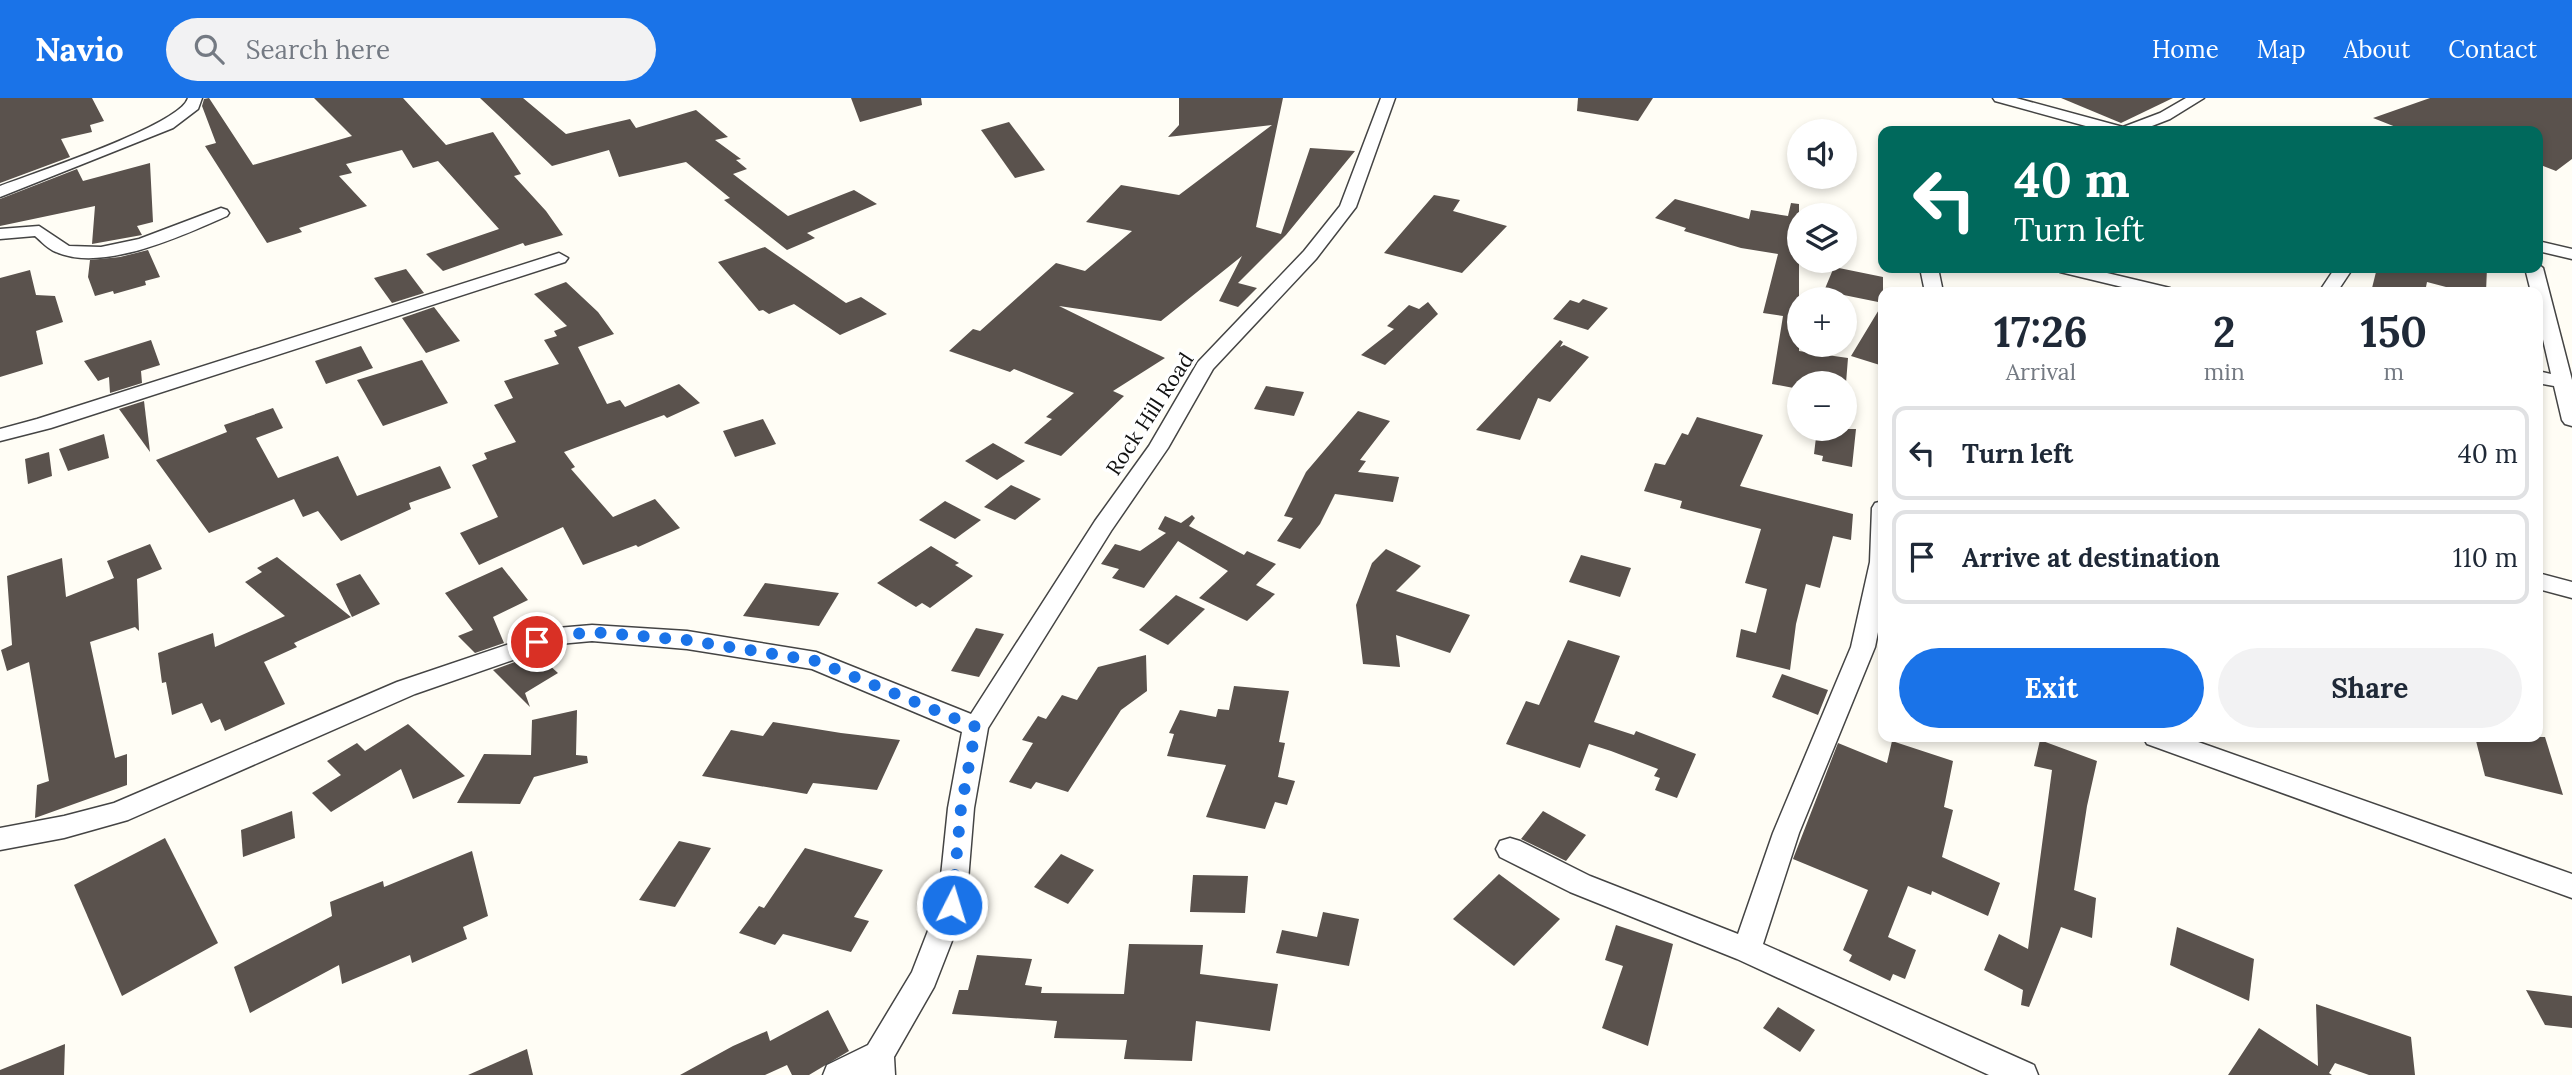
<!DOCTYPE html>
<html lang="en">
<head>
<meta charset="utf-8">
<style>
	body { margin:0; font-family:Lora,serif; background:#f2f2f3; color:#1f2937; height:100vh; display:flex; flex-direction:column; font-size:26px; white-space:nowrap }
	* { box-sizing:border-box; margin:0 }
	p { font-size:23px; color:#747a83 }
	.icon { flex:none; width:38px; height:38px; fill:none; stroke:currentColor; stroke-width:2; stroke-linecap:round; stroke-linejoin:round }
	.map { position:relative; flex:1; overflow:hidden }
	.panel { position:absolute; left:1878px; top:189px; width:665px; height:455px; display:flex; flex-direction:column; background:#fff; border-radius:14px; box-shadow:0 4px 10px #0003 }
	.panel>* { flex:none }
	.top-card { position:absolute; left:1878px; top:28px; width:665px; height:147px; border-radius:14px; box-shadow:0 4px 10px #0003; background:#00695c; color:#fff; overflow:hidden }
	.tools { position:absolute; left:1787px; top:21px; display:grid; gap:14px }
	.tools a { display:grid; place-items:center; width:70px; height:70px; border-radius:50%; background:#fff; box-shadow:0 4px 10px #0003; font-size:35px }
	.pin { position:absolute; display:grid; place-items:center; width:60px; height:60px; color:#fff; margin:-30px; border:4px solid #fff; border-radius:50%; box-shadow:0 2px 7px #0007 }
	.me { position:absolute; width:77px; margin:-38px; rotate:5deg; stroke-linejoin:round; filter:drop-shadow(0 0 5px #0008) }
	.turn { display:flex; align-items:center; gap:24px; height:147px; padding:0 21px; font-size:32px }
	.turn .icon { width:91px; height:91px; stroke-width:2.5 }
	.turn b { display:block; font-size:49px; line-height:60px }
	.eta { display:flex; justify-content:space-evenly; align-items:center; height:119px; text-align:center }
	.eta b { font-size:42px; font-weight:700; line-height:49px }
	.button { display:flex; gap:14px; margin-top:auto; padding:14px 21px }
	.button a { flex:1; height:80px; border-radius:42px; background:#1a73e8; color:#fff; font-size:28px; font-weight:700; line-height:80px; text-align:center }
	.button a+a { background:#f2f2f3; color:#1f2937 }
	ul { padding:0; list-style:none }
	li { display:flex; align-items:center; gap:21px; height:94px; margin:0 14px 10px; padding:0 7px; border:4px solid #e0e1e3; border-radius:14px }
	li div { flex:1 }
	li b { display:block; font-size:26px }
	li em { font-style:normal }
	header { display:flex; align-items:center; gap:42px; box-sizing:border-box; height:98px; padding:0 35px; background:#1a73e8; color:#fff }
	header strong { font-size:33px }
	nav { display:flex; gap:38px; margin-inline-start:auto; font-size:24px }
	.search { width:490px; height:63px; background:#f2f2f3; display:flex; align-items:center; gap:18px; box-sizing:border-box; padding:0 24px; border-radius:38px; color:#747a83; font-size:26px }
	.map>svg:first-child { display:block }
	.building { fill:#5a524d }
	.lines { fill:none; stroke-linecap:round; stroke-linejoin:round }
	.street-casing { stroke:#444; stroke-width:3 }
	.street { fill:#fff; fill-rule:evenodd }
	.route { stroke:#1a73e8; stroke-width:12; stroke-dasharray:0 21.6 }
	.labels { text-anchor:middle; stroke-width:7; stroke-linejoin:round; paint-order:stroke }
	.street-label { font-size:21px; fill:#111; stroke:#fff }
</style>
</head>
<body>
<header>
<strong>Navio</strong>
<div class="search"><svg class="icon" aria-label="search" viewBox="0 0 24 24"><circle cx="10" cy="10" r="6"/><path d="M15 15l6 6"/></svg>Search here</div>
<nav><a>Home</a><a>Map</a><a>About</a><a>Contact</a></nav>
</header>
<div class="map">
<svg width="2572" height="977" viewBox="0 0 2572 977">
	<rect width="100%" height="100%" fill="#fffdf5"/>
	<!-- building -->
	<g class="building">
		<path d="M0 0H92L104 23 90 27 92 34 61 41 70 59 0 85Z"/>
		<path d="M209 0 253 67 352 38 314 0H403L446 47 493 34 521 76 514 78 546 113 563 137 525 148 523 145 443 173 426 156 499 131 438 63 413 70 402 52 346 66 352 75 339 78 367 108 299 130 302 134 267 145 205 48 216 45 202 8 204 1Z"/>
		<path d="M480 0H523L566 36 630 21 636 30 696 12 728 39 715 42 741 61 736 62 747 71 733 76 788 118 854 92 877 106 807 135 815 140 787 152 724 102 730 100 686 64 619 79 609 52 552 68Z"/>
		<path d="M851 0H921L922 7 860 24Z"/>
		<path d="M1179 0H1283L1256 129 1281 136 1310 50 1355 53 1286 137 1238 185 1257 190 1238 209 1219 203 1242 158 1161 223 1059 208 1165 260 1113 293 1124 298 1061 358 1024 345 1052 321 1046 319 1074 295 1014 271 1010 274 949 253 973 231 980 233 1056 165 1085 173 1132 133 1086 124 1121 87 1179 97 1272 27 1168 39 1179 27Z"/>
		<path d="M1578 0H1653L1638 23 1577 13Z"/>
		<path d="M2061 0H2173L2121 25Z"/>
		<path d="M2430 0H2572V61L2556 73 2538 66V33H2406L2373 20Z"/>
		<path d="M1009 24 1045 72 1015 80 981 32Z"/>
		<path d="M150 65 153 124 137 128 142 137 92 146 95 108 0 128V101L77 71 83 83Z"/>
		<path d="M1434 97 1460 102 1453 113 1507 128 1462 175 1384 155Z"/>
		<path d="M1675 101 1749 121 1751 112 1788 118 1791 105 1799 106V253L1848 260 1846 285H1799V291L1772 286 1783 218 1763 215 1778 156 1741 150 1684 133 1686 130 1655 120Z"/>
		<path d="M765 149 846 205 861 199 887 216 840 237 794 206 769 216 763 212 759 213 718 164Z"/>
		<path d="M148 152 160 179 145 183 146 187 114 196 113 193 95 198 88 179 90 162 120 159Z"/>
		<path d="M1834 169 1883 179V268L1851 258 1883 205 1824 193Z"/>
		<path d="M2377 170H2487L2486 194H2465L2427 184 2425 194H2371Z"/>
		<path d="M406 171 424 195 392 205 374 180Z"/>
		<path d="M30 172 36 197 55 198 63 224 36 233 43 266 0 279V180Z"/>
		<path d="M566 184 598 214 614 236 578 249 607 306 620 302 625 309 679 286 700 305 667 320 664 317 564 354 575 369 571 371 613 419 655 401 680 430 638 449 636 447 583 467 563 429 479 467 460 435 498 419 472 367 487 361 484 355 516 344 494 307 513 300 504 283 559 266 544 242 557 238 554 233 567 228 534 196Z"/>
		<path d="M1583 201 1608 210 1588 232 1553 221 1570 202 1579 205Z"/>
		<path d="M1428 204 1438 216 1385 267 1361 257 1394 231 1387 228 1409 207 1419 211Z"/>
		<path d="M434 209 460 243 426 255 402 220Z"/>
		<path d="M151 242 160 267 141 273 142 285 110 295 109 279 98 283 84 263Z"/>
		<path d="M1560 242 1563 244 1560 249 1564 247 1589 259 1550 304 1538 300 1520 342 1476 332Z"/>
		<path d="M361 248 373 270 326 286 315 263Z"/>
		<path d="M422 262 448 305 383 328 357 282Z"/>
		<path d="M1266 288 1304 294 1294 318 1254 311Z"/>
		<path d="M144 303 150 354 119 311Z"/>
		<path d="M273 310 283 330 256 340 278 380 338 358 357 398 440 368 451 390 409 405 411 411 341 443 318 413 303 419 294 401 209 435 156 362 227 334 224 327Z"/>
		<path d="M1358 313 1390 323 1360 362 1366 363 1358 374 1399 379 1393 404 1335 396 1320 426 1300 451 1277 443 1293 420 1284 418 1306 374Z"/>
		<path d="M1697 319 1763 337 1740 388 1853 416 1851 442 1833 438 1820 490 1806 486 1796 526 1790 572 1736 559 1741 531 1756 535 1767 491 1745 485 1761 431 1680 410 1682 403 1644 393 1655 365 1665 367 1682 335 1688 337Z"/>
		<path d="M763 321 776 346 735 359 723 333Z"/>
		<path d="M1817 331H1856L1852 369 1822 363 1823 358 1814 356Z"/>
		<path d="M104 336 109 360 68 373 59 351Z"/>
		<path d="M993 345 1025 363 997 382 965 363Z"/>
		<path d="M49 354 52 378 28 386 25 361Z"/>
		<path d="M1011 387 1041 401 1015 422 984 409Z"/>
		<path d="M945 403 981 422 955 441 919 422Z"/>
		<path d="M1192 417 1195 420 1189 428 1244 457 1247 453 1276 466 1256 487 1275 496 1247 523 1199 500 1228 473 1178 443 1144 490 1112 480 1119 471 1101 466 1115 446 1140 453 1166 435 1158 431 1165 418 1181 425Z"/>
		<path d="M150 446 162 471 137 481 139 533 135 529 90 544 115 660 127 656V687L35 720 37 687 49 683 29 564 7 573 1 552 12 547 7 478 62 460 66 499 114 480 107 463Z"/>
		<path d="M931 448 959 465 955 467 973 478 930 510 922 505 916 509 877 485Z"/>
		<path d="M1386 451 1421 468 1396 493 1470 517 1450 555 1396 537 1400 569 1363 566 1356 507 1372 465Z"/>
		<path d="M1581 457 1631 470 1620 499 1569 484Z"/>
		<path d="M277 459 351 519 294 545 297 549 264 564 285 606 225 633 220 621 211 625 202 605 172 617 166 584 162 585 158 555 213 535 215 549 285 518 245 484 262 474 257 470Z"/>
		<path d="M502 469 528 502 493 519 504 545 475 555 458 538 473 532 445 495Z"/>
		<path d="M360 476 380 506 352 519 336 486Z"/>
		<path d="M765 485 839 495 819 528 743 518Z"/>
		<path d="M1176 497 1205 511 1168 547 1139 532Z"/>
		<path d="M976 530 1004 536 979 579 951 573Z"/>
		<path d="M1568 542 1620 558 1594 624 1634 637 1636 633 1696 656 1677 700 1655 692 1660 680 1654 678 1658 671 1611 653 1589 646 1580 670 1506 646 1526 603 1539 607Z"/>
		<path d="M537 556 558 575 525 595 530 609 493 572Z"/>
		<path d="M1146 557 1147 593 1121 612 1068 694 1036 684 1031 691 1009 684 1033 645 1022 642 1038 618 1046 621 1062 597 1077 602 1098 569Z"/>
		<path d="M1782 576 1828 592 1818 617 1772 599Z"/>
		<path d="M1234 588 1289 593 1279 644 1285 645 1278 679 1295 683 1287 707 1275 704 1265 731 1206 719 1226 667 1167 658 1174 636 1169 635 1180 612 1216 619 1218 611 1229 612Z"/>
		<path d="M577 612 576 657 587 658 588 665 534 679 520 706 457 705 484 656 531 657 532 622Z"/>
		<path d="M773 624 841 635 900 642 877 692 813 685 807 696 702 678 731 632 763 638Z"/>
		<path d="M408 626 465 678 413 701 401 671 331 714 312 695 341 677 327 663 357 645 365 653Z"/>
		<path d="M2475 639H2545L2563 697 2485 678Z"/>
		<path d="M2040 642 2097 663 2087 708 2074 792 2096 800 2092 840 2061 829 2029 909 2021 907 2023 892 1984 872 1999 836 2028 851 2052 672 2034 668Z"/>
		<path d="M1892 643 1953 663 1944 709 1953 712 1942 759 2000 785 1988 818 1932 793 1931 797 1908 788 1888 839 1916 852 1905 881 1893 876 1890 883 1849 863 1852 857 1843 852 1868 792 1793 761 1838 645 1887 665Z"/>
		<path d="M292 713 295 740 243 759 241 732Z"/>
		<path d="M1543 713 1586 737 1566 763 1521 741Z"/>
		<path d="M165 740 218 845 122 898 74 787Z"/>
		<path d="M679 743 711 750 675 809 639 802Z"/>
		<path d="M805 750 883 772 854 819 869 823 851 854 783 836 775 847 739 835 759 808 764 810Z"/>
		<path d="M472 753 488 818 463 829 467 841 412 865 410 857 342 886 339 867 250 915 234 869 332 818 330 804 383 783 384 789Z"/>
		<path d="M1061 756 1094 772 1068 806 1034 789Z"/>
		<path d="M1499 776 1560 821 1514 868 1453 821Z"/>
		<path d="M1193 777 1248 778 1245 815 1190 814Z"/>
		<path d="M1323 814 1359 821 1349 868 1276 855 1282 832 1317 839Z"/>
		<path d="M1616 827 1673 846 1648 948 1602 930 1623 868 1605 862Z"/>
		<path d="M2177 829 2254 861 2249 903 2170 867Z"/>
		<path d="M1129 846 1203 847 1200 876 1278 886 1270 933 1196 923 1192 963 1124 961 1127 942 1054 940 1057 923 952 916 959 892H968L977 857 1032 861 1025 887 1042 889 1041 895 1124 896Z"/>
		<path d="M2526 892 2572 898V930L2545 927Z"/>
		<path d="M2316 906 2411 939 2415 977H2369L2335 965 2329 975 2332 977H2228L2259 930 2318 968Z"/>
		<path d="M1778 909 1815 932 1800 954 1763 930Z"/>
		<path d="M828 912 849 953 809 977H792L787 967 765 977H680L733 948 767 933 770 943Z"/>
		<path d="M65 946 64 977H0V972Z"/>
		<path d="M527 951 533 977H468Z"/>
	</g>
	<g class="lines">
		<defs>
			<g id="street">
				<path d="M188 0H202L198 11 173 30 0 99V88C31 76 181 27 188 0Z"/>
				<path d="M1381 0H1395L1356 109 1316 161 1213 271 1168 350 1111 433 988 630 974 710 966 807 934 889 894 959 895 977H823L827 967 868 947 912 874 938 807 948 710 962 634 812 571 687 551 592 543 559 546 415 596 128 722 64 740 0 752V730L64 718 114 705 397 584 557 530 592 527 687 533 816 554 971 616 1095 423 1149 348 1198 264 1304 153 1340 108Z"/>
				<path d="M1993 0H2016L2123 29 2160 15 2186 0H2204L2170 21 2139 33H2104L1995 3Z"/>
				<path d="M221 110 227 112 229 115 227 118C184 137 103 175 56 154 48 151 42 144 35 138L0 141V131L39 128 69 148 101 149 139 141Z"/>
				<path d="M2538 143 2572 151V161L2538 153Z"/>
				<path d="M559 155 568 160 565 164 51 330 0 343V331L37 321Z"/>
				<path d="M2538 166 2543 170 2572 282V328L2565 326 2562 322 2554 288 2538 285V273L2551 276 2538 220V194H2531L2525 170H2538Z"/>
				<path d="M1920 170H1938L1943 194H1925Z"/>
				<path d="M2057 170H2086L2170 190 2173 194H2143L2060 174Z"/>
				<path d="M2335 170H2353L2337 194H2319Z"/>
				<path d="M1883 403V509L1875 549 1799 735 1763 846 2034 967 2038 977H1989L1737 861 1570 794 1500 759 1496 751 1500 743 1510 740 1520 743 1590 778 1738 836 1773 735 1851 549 1870 464 1872 410 1875 405Z"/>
				<path d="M2538 475 2572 484V500L2538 491Z"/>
				<path d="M2143 639H2184L2572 776V800L2147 646Z"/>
			</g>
		</defs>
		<!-- street casing -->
		<use href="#street" class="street-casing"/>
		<!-- street -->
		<use href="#street" class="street"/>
	</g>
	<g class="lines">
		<!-- route -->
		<path class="route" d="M537 544 556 538 592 534 687 542 816 563 976 629 961 710 952 807"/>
	</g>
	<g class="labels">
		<!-- street labels -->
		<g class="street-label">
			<text transform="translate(1150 316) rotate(-57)" y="7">Rock Hill Road</text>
		</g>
	</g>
</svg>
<div class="tools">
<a><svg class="icon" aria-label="sound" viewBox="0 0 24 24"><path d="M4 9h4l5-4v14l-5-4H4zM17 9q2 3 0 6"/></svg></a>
<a><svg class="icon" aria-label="layers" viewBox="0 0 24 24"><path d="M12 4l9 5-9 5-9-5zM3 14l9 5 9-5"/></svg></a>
<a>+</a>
<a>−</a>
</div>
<div class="pin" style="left:537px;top:544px;background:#d93025"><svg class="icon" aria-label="arrive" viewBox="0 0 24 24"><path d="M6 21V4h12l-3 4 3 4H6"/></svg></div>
<svg class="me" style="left:952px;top:807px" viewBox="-20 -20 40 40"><circle r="17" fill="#1a73e8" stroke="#fff" stroke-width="3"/><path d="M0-11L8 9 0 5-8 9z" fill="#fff"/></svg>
<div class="top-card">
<div class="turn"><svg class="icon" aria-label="left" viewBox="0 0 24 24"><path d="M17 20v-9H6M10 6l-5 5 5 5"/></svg><div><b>40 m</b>Turn left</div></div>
</div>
<section class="panel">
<div class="eta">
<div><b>17:26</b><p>Arrival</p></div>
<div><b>2</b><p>min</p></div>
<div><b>150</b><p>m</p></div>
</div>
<ul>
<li><svg class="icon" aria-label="left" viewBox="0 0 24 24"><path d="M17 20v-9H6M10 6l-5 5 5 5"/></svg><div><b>Turn left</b></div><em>40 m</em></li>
<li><svg class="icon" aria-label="arrive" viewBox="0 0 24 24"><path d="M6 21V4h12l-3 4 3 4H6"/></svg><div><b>Arrive at destination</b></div><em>110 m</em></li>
</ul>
<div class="button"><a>Exit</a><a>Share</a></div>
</section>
</div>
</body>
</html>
